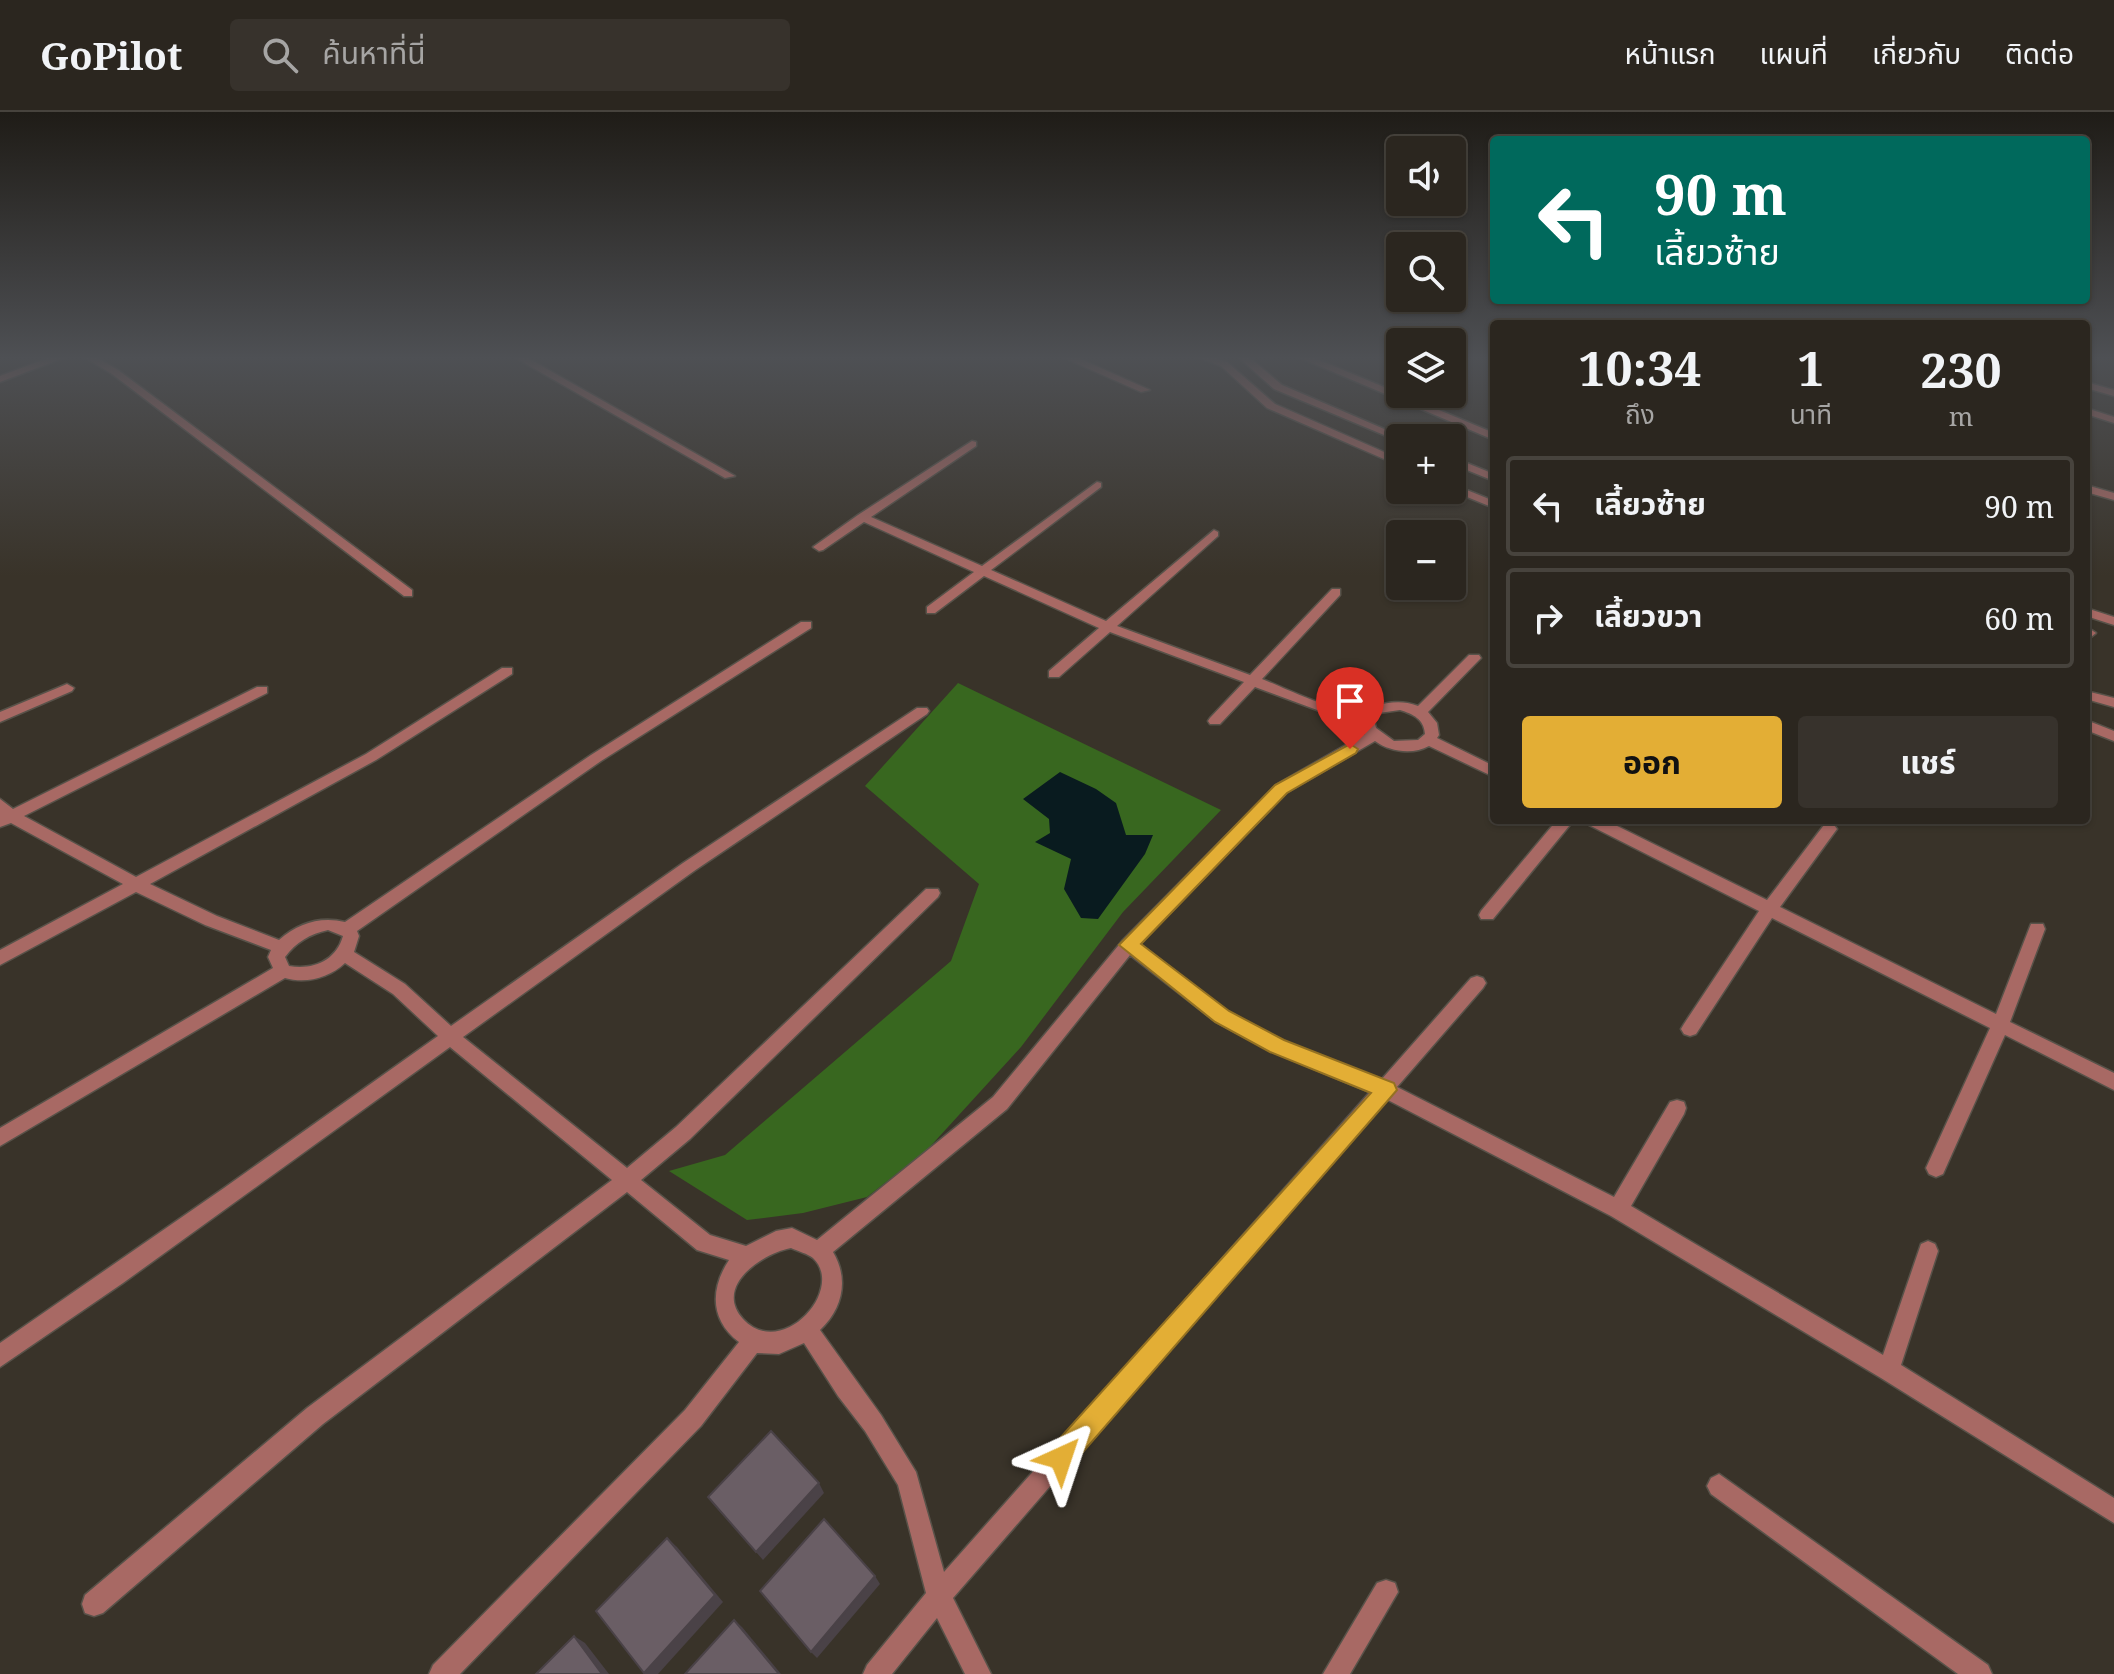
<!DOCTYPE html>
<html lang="th">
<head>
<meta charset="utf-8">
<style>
	body { margin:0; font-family:"Noto Serif","Noto Sans Thai",serif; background:#37322c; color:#f1f3f6; height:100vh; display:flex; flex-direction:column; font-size:30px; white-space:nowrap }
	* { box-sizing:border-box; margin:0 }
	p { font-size:26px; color:#a6a5a4 }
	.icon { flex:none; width:44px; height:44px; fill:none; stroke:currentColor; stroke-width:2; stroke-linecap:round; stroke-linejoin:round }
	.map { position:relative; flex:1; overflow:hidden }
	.sheet { position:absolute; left:1490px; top:208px; width:600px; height:504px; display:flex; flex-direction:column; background:#2b261f; border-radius:8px; box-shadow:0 2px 6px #0004,0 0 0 2px #47433d }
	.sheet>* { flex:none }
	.guide { position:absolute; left:1490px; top:24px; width:600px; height:168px; border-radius:8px; box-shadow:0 2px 6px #0004,0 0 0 2px #47433d; background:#00695c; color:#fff; overflow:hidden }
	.fabs { position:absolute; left:1386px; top:24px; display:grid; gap:16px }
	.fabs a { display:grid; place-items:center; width:80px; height:80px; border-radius:8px; background:#2b261f; box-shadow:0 2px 6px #0004,0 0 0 2px #47433d; font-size:40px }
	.pin { position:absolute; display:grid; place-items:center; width:68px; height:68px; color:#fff; margin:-82px -34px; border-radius:50% 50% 50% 0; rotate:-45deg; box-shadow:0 0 8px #0007 }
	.pin .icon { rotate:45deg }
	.me { position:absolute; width:88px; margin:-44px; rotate:42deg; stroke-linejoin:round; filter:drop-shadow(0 0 6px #0008) }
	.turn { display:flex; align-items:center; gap:28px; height:168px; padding:0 32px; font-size:36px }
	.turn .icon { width:104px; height:104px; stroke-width:2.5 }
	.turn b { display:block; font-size:56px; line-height:68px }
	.eta { display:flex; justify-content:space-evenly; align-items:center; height:136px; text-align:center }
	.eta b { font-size:48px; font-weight:700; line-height:56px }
	.action { display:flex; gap:16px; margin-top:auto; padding:16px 32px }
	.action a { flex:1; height:92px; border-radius:8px; background:#e3ae35; color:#111; font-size:32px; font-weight:700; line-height:92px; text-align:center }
	.action a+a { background:#37322c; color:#f1f3f6 }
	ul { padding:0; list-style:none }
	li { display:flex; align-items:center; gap:24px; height:100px; margin:0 16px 12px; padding:0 16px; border:4px solid #47433d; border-radius:8px }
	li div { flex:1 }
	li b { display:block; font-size:30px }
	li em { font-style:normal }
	header { display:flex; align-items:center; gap:48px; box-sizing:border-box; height:112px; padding:0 40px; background:#2b261f; border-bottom:2px solid #47433d }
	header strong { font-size:38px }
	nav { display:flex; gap:44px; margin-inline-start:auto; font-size:28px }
	.search { width:560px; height:72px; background:#37322c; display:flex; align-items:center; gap:20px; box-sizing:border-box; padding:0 28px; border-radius:8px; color:#a6a5a4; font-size:30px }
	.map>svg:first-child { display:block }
	.green { fill:#38671f }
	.water { fill:#091b1f }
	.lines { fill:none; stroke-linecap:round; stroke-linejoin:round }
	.service-casing { stroke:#585249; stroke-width:3 }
	.minor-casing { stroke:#585249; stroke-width:3 }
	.tertiary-casing { stroke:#585249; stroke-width:3 }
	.service { fill:#a86964; fill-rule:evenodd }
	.minor { fill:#a86964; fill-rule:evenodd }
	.tertiary { fill:#a86964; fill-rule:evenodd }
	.shaded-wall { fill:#4a4247 }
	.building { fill:#6a5e65; stroke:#4a4247; stroke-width:2 }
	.route { fill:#e3ae35; stroke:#947122; stroke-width:2 }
</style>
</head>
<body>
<header>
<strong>GoPilot</strong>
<div class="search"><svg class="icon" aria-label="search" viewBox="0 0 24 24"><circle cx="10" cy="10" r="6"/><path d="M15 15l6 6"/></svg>ค้นหาที่นี่</div>
<nav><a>หน้าแรก</a><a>แผนที่</a><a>เกี่ยวกับ</a><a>ติดต่อ</a></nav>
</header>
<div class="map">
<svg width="2114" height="1562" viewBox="0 0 2114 1562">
	<rect width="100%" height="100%" fill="#393329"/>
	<!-- green -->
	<path class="green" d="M958 571 1221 698 1123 800 1021 935 927 1038 867 1085 803 1101 747 1108 669 1059 725 1043 951 849 979 772 865 674Z"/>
	<!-- water -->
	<path class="water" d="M1060 660 1096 677 1116 691 1126 723H1153L1145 742 1098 807 1081 806 1064 777 1071 747 1035 730 1050 721 1049 707 1023 687Z"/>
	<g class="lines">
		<defs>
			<g id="service">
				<path d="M514 245H526L735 364 725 366Z"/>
				<path d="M1062 245H1076L1150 278 1141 280Z"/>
				<path d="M1298 245H1312L1494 321V328Z"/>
				<path d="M2086 296 2114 305V311L2086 302Z"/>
				<path d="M2086 373 2114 381V388L2086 380Z"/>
				<path d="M2086 496 2114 505V513L2086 504Z"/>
			</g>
			<g id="minor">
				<path d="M84 245H96L118 258 412 478V484H404L112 262Z"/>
				<path d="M1197 245H1213L1227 250 1275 292 1400 347V354L1267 296 1221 254Z"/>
				<path d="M1238 245H1249L1282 273 1405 326 1396 328 1274 277Z"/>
				<path d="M2086 270 2114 278V284L2086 276Z"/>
				<path d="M972 329 976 330V334L871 405 982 454 1097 370 1101 371V375L991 458 1106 509 1214 418 1218 420V424L1117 514 1250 563 1332 477H1340V483L1262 567C1284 576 1323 595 1345 597 1372 600 1389 583 1418 594L1469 543H1479L1481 546 1428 600 1437 611 1439 623 1437 626 1494 654V665L1429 634C1413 643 1390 640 1375 629L1286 681 1140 832 1228 900 1283 929 1381 968 1471 866 1477 864 1483 866 1486 871 1483 876 1397 975 1614 1085 1670 990 1677 988 1684 990 1686 996 1684 1002 1631 1094 1883 1243 1921 1132 1928 1129 1935 1132 1938 1139 1901 1253 2114 1386V1411L1881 1266 1611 1104 1386 987 953 1486 991 1562H965L937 1506 892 1562H863L867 1553 926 1481 898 1373 865 1319 838 1284 804 1231 779 1242 757 1241 701 1314 460 1562H429L433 1553 685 1298 739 1230C710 1208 710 1177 729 1148L697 1138 627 1080 323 1312 103 1501 94 1504 85 1501 82 1492 85 1483 307 1296 612 1068 450 935 123 1171 0 1255V1231L224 1076 438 924 393 882 345 851C329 866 306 872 285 866L0 1034V1016L273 856 268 845 271 838 205 813 136 780 0 853V838L123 772 11 711 0 715V687L13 697 257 575H267V581L24 704 136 765 366 642 502 556H512V562L376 648 150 772 217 804 279 828C298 811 321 804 345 810L591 643 801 510H811V516L601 649 357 819 359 824 354 840 405 872 451 914 683 751 917 596H927L929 599 927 602 694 759 463 925 627 1056 676 1015 926 777H938L940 781 938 785 690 1027 641 1068 710 1123 746 1134 776 1119 792 1116 817 1128 993 985 1123 828 1276 673 1365 622 1360 607 1336 605 1255 575 1220 612H1210L1208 609 1210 606 1244 570 1110 520 1059 565H1049V559L1099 516 984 464 935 501H927V495L974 460 864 410 823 438 819 439 813 435 858 403ZM1400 598C1413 602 1424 607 1425 622L1418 628 1394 629 1376 616 1374 608 1379 601ZM328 818 343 824C336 849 313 858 289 854L285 845C296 830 310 822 328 818ZM1130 843 1216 910 1271 939 1370 980 944 1460 916 1360 881 1303 820 1218C843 1196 849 1167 833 1140L1007 997ZM791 1136C798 1139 808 1142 813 1146 846 1177 782 1249 743 1207 713 1174 763 1141 791 1136Z"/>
				<path d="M1452 345 1494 362V369L1452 352Z"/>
				<path d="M1452 372 1494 389V396L1450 378H1452Z"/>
				<path d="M2090 517 2096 521 2086 529V518Z"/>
				<path d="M67 572 74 576 72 579 0 610V600Z"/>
				<path d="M2086 579 2114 586V595L2086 587Z"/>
				<path d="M2086 608 2114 619V629L2086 618Z"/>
				<path d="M1557 708H1574L1493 807H1481L1479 803 1481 799Z"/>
				<path d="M1584 708H1605L1767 788 1824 713H1834L1837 717 1834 721 1780 795 1996 902 2029 817 2031 812H2043L2045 817 2010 910 2114 961V978L2005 923 1943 1062 1936 1065 1929 1062 1926 1056 1990 916 1772 806 1696 922 1690 924 1684 922 1681 917 1684 912 1759 799 1587 712Z"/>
				<path d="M1719 1362 1988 1553 1992 1562H1958L1711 1382 1707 1374 1711 1366Z"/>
				<path d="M1386 1468 1395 1471 1398 1480 1350 1562H1323L1377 1471Z"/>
			</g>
			<path id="tertiary" d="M51 245H66L0 270V264Z"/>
		</defs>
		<!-- service casing -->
		<use href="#service" class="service-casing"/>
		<!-- minor casing -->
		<use href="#minor" class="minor-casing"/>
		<!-- tertiary casing -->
		<use href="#tertiary" class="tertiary-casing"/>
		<!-- service -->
		<use href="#service" class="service"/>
		<!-- minor -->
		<use href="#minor" class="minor"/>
		<!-- tertiary -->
		<use href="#tertiary" class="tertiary"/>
	</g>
	<!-- shaded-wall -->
	<g class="shaded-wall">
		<path d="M819 1371 824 1381 763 1448 756 1440Z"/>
		<path d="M667 1426 677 1435 723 1490 658 1562H645L644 1561Z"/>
		<path d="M875 1464 880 1472 817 1546 811 1540Z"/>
		<path d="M734 1508 742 1515 781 1562H779Z"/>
		<path d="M574 1524 585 1531 609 1562H602Z"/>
	</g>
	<!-- building -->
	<g class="building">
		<path d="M771 1319 819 1371 756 1440 708 1385Z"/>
		<path d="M824 1407 875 1464 811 1540 760 1479Z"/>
		<path d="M667 1426 715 1483 644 1561 596 1499Z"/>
		<path d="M734 1508 779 1562H685Z"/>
		<path d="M574 1524 602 1562H536Z"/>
	</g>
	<!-- sky -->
	<linearGradient id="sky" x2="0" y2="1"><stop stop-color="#1f1c17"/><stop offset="0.53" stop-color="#4e5054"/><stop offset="1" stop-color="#4e5054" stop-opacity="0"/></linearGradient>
	<rect width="2114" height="464" fill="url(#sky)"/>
	<!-- route -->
	<path class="route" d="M1350 632 1358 637 1356 641 1287 681 1141 832 1229 899 1284 928 1394 971 1397 978 1070 1355 1061 1359 1051 1355 1048 1346 1051 1336 1371 981 1270 940 1215 910 1119 833 1275 673Z"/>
</svg>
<div class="fabs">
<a><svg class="icon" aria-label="sound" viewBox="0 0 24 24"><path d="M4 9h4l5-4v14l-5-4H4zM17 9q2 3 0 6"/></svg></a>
<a><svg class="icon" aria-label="search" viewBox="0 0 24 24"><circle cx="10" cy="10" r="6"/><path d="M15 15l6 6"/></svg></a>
<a><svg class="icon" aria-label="layers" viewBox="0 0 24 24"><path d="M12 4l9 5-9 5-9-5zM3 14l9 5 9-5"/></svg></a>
<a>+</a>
<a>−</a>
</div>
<div class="pin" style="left:1350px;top:637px;background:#d93025"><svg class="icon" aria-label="arrive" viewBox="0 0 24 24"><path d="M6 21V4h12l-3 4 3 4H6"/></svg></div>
<svg class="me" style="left:1061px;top:1346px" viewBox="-20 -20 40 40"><path d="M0-17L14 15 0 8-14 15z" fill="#e3ae35" stroke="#fff" stroke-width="4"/></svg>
<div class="guide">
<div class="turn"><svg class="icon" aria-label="left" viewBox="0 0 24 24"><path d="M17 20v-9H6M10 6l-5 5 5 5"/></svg><div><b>90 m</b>เลี้ยวซ้าย</div></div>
</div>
<section class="sheet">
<div class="eta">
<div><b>10:34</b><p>ถึง</p></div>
<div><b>1</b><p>นาที</p></div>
<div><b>230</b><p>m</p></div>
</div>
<ul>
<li><svg class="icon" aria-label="left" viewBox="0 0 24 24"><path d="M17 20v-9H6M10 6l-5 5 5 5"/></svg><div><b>เลี้ยวซ้าย</b></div><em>90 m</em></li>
<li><svg class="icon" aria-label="right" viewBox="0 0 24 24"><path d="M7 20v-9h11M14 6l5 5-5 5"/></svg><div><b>เลี้ยวขวา</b></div><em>60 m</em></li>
</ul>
<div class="action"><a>ออก</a><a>แชร์</a></div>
</section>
</div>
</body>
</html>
